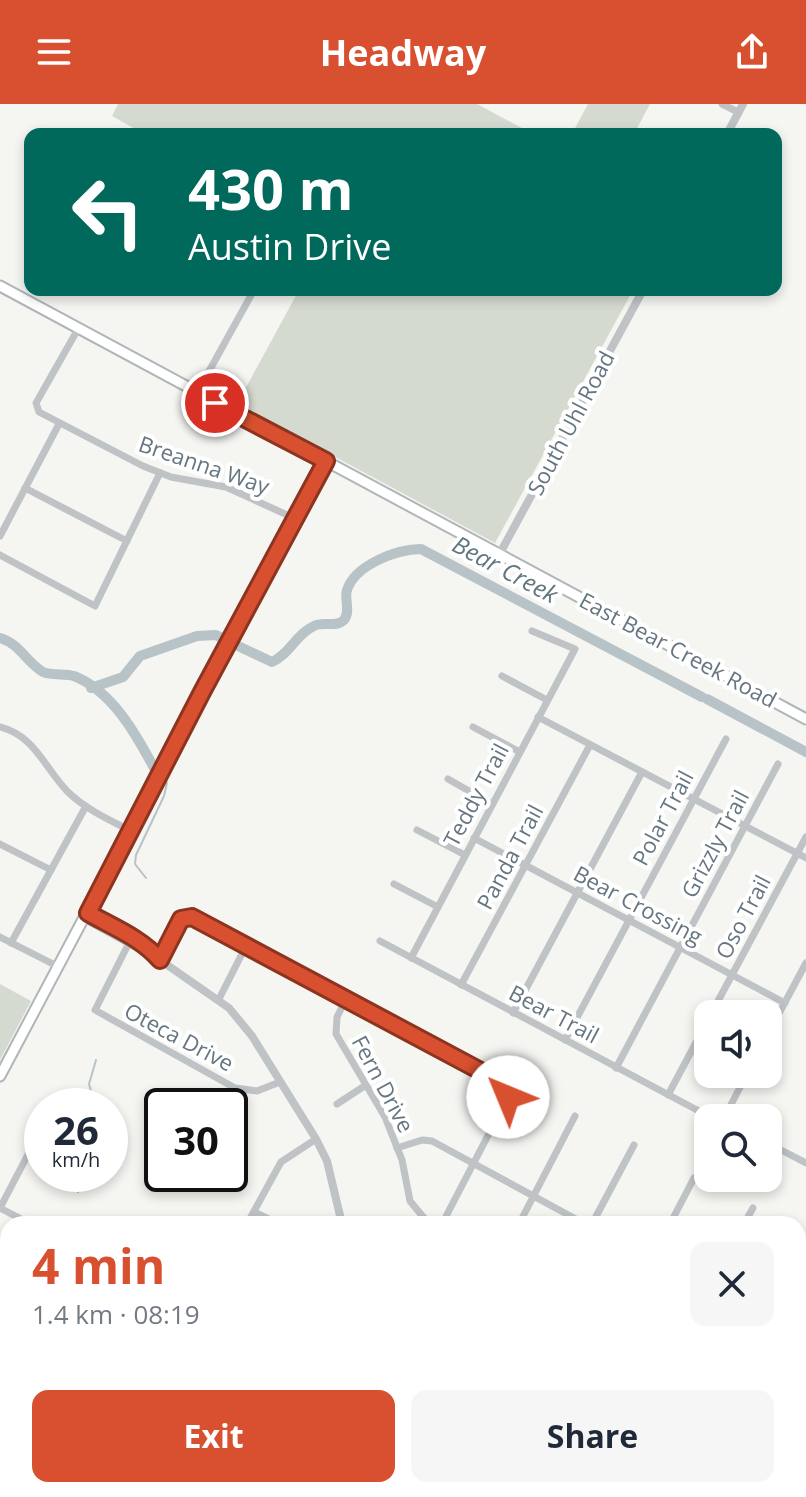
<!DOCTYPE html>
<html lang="en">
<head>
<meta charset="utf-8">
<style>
	body { margin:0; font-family:"Open Sans",sans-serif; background:#f6f6f7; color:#1f2937; height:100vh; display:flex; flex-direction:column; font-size:30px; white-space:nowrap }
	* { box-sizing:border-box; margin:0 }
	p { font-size:26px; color:#747a83 }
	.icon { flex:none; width:44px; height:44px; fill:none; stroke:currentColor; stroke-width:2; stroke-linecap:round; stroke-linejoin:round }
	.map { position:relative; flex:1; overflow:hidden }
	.details { position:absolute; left:0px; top:1112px; width:806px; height:282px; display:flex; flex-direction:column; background:#fff; border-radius:24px 24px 0 0; box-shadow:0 4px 12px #0003 }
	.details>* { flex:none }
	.top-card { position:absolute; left:24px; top:24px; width:758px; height:168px; border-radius:16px; box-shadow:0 4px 12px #0003; background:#00695c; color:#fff; overflow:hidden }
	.tools { position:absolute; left:694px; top:896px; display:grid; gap:16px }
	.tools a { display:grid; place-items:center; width:88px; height:88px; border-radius:16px; background:#fff; box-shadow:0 4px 12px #0003; font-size:40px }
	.speed { position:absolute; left:24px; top:984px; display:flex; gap:16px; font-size:40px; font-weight:700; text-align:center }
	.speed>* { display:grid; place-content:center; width:104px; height:104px; border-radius:50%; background:#fff; box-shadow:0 4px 12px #0003; line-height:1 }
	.speed small { font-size:20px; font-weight:400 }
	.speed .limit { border:4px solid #111; border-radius:12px; background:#fff; color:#111 }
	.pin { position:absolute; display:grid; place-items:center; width:68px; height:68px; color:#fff; margin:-34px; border:4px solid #fff; border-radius:50%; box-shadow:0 2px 8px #0007 }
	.me { position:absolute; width:88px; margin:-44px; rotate:315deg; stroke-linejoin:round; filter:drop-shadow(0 0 6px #0008) }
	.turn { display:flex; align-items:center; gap:28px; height:168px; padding:0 32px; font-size:36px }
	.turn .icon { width:104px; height:104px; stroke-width:2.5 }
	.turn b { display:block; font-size:56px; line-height:68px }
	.round { display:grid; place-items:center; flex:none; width:84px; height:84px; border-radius:16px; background:#f6f6f7 }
	.headline { display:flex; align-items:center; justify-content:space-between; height:136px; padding:0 32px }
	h1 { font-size:48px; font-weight:700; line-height:60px; color:#d8502f }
	.cta { display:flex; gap:16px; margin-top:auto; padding:16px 32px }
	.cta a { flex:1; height:92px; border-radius:16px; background:#d8502f; color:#fff; font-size:32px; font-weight:700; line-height:92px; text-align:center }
	.cta a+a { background:#f6f6f7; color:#1f2937 }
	header { display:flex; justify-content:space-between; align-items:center; height:104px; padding:0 32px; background:#d8502f; color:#fff; font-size:36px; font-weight:700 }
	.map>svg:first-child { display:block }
	.green { fill:#d5dad1 }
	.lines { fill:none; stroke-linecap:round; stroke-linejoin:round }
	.stream { stroke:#b8c3c7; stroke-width:2 }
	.river { stroke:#b8c3c7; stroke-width:10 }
	.secondary-casing { stroke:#afb5b9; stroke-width:13 }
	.minor { stroke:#bfc3c6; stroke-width:7 }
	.tertiary { stroke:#bfc3c6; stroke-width:8 }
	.secondary { stroke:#fff; stroke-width:9 }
	.route-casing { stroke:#8c341f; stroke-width:20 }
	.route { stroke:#d8502f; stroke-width:14 }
	.labels { text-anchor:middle; stroke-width:8; stroke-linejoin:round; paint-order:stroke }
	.street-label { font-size:22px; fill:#667681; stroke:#fff }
	.water-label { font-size:24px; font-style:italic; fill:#62777e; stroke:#fff }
</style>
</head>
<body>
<header><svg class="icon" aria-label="menu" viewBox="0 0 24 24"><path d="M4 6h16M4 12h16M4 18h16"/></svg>Headway<svg class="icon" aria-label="share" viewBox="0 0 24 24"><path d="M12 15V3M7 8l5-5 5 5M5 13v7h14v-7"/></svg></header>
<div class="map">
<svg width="806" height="1393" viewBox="0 0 806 1393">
	<rect width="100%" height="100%" fill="#f5f5f2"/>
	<!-- green -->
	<g class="green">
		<path d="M118 0H477L533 30H144L112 12Z"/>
		<path d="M588 0H650L634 30H572Z"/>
		<path d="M299 186H633L495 439 237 300Z"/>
		<path d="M0 880 31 897 0 956Z"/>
	</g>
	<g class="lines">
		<!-- stream -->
		<g class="stream">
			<path d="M146 774 135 760 136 751 164 692 167 679 165 676"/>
			<path d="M95 1002 89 980 96 956"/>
			<path d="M78 1088 87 1070"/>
		</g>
		<!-- river -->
		<g class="river">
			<path d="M0 534C19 539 27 559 43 568 52 572 65 569 74 572 112 587 136 630 154 664"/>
			<path d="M236 541 272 558C290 550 296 530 314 522 323 517 336 524 344 516 351 507 344 495 347 486 355 461 397 445 421 445L702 593"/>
			<path d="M91 584 123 573 140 552 197 532 216 531 226 536"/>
			<path d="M707 595 806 648"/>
		</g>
		<defs>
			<g id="secondary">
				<path d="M0 182 806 615"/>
				<path d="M0 972 326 357"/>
			</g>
		</defs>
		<!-- secondary casing -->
		<use href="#secondary" class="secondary-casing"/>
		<!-- minor -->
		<g class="minor">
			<path d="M722 0 738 8"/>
			<path d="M78 225 36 299 39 308 143 362 171 373 226 383 296 415"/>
			<path d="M197 289 254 186"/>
			<path d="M25 384 127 437"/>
			<path d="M0 432 59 320"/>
			<path d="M0 451 95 502 160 369"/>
			<path d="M502 572 547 596"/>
			<path d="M538 613 806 754"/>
			<path d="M0 623C35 632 44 663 67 687 85 705 109 716 131 727"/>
			<path d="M473 623 520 648"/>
			<path d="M448 675 492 700"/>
			<path d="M417 726 465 751"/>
			<path d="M474 734 785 899"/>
			<path d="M0 740 51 766"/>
			<path d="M394 780 438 803"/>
			<path d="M0 833 59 863"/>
			<path d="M131 835 95 906 235 984 257 987 280 978"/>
			<path d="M380 837 712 1014"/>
			<path d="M11 839 86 702"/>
			<path d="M411 854 575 545 532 527"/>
			<path d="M160 856 181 815 192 813 508 983V993L442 1120"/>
			<path d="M461 881 590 641"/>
			<path d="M219 895 246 842"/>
			<path d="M346 895 337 913 336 930 385 1013 402 1056 410 1097 424 1114 435 1120"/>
			<path d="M513 909 642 668"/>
			<path d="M711 910 806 733"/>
			<path d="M768 930 806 859"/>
			<path d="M565 936 726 635"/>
			<path d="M616 964 778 660"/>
			<path d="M668 991 708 916"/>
			<path d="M337 1000 366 981"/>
			<path d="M724 1014 747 970"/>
			<path d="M397 1044 422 1036 432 1037 585 1120"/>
			<path d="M781 1046 806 1059"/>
			<path d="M254 1108 279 1120"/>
			<path d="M31 1120 0 1104 34 1039"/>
			<path d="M247 1120 281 1058 316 1035"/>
			<path d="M519 1120 575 1012"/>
			<path d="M592 1120 634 1041"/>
			<path d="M670 1120 694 1074"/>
			<path d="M744 1120 753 1104"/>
			<path d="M798 1161 806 1146"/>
			<path d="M0 1295 8 1280"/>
			<path d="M0 1323 8 1328"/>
			<path d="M798 1323 806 1308"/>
			<path d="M798 1343 806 1347"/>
			<path d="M124 1386 125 1393"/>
			<path d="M299 1386 312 1393"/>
			<path d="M459 1386 463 1393"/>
			<path d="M535 1386 537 1393"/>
			<path d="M360 1393 364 1386"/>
			<path d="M480 1393 497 1386"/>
			<path d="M664 1393 673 1386"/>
			<path d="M759 1393 763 1386"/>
		</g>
		<!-- tertiary -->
		<g class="tertiary">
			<path d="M727 30 743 0"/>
			<path d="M499 451 643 186"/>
			<path d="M88 809C111 821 140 832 157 853"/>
			<path d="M85 815 160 856 229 904 252 932 316 1035 327 1057 342 1120"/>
			<path d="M611 1386 613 1393"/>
		</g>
		<!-- secondary -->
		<use href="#secondary" class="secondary"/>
	</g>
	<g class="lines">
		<defs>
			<path id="route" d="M215 299 326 357 202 588 88 809C113 823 141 834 160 856L181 815 192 813 503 979 510 987 508 993"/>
		</defs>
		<!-- route casing -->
		<use href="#route" class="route-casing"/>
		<!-- route -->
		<use href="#route" class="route"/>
	</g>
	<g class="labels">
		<!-- street labels -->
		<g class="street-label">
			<text transform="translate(571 319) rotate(-62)" y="8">South Uhl Road</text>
			<text transform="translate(204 361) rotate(19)" y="8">Breanna Way</text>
			<text transform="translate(678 546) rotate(28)" y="8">East Bear Creek Road</text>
			<text transform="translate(476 691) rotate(-62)" y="8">Teddy Trail</text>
			<text transform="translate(663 714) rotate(-62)" y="8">Polar Trail</text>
			<text transform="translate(715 740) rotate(-62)" y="8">Grizzly Trail</text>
			<text transform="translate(510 753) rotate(-62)" y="8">Panda Trail</text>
			<text transform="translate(638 801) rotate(28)" y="8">Bear Crossing</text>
			<text transform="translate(743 813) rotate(-62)" y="8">Oso Trail</text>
			<text transform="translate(554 910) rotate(28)" y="8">Bear Trail</text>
			<text transform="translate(179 933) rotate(28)" y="8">Oteca Drive</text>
			<text transform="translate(383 980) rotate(62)" y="8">Fern Drive</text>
		</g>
		<!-- water labels -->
		<g class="water-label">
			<text transform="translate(505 466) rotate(28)" y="8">Bear Creek</text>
		</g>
	</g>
</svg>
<div class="tools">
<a><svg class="icon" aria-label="sound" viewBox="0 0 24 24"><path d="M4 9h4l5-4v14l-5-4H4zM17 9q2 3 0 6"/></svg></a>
<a><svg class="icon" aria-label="search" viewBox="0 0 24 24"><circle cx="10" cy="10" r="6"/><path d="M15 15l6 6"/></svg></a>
</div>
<div class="speed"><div>26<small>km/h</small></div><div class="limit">30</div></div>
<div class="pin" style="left:215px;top:299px;background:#d93025"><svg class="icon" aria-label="arrive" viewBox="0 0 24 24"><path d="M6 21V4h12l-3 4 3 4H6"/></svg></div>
<svg class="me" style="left:508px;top:993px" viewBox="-20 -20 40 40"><circle r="19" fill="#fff"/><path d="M0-13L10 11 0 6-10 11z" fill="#d8502f"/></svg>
<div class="top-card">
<div class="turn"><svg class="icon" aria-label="left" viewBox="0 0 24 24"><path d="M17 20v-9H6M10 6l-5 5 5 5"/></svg><div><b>430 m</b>Austin Drive</div></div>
</div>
<section class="details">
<div class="headline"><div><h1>4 min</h1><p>1.4 km · 08:19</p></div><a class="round"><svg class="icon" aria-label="close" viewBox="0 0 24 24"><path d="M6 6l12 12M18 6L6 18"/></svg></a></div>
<div class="cta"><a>Exit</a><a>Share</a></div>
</section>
</div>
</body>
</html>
